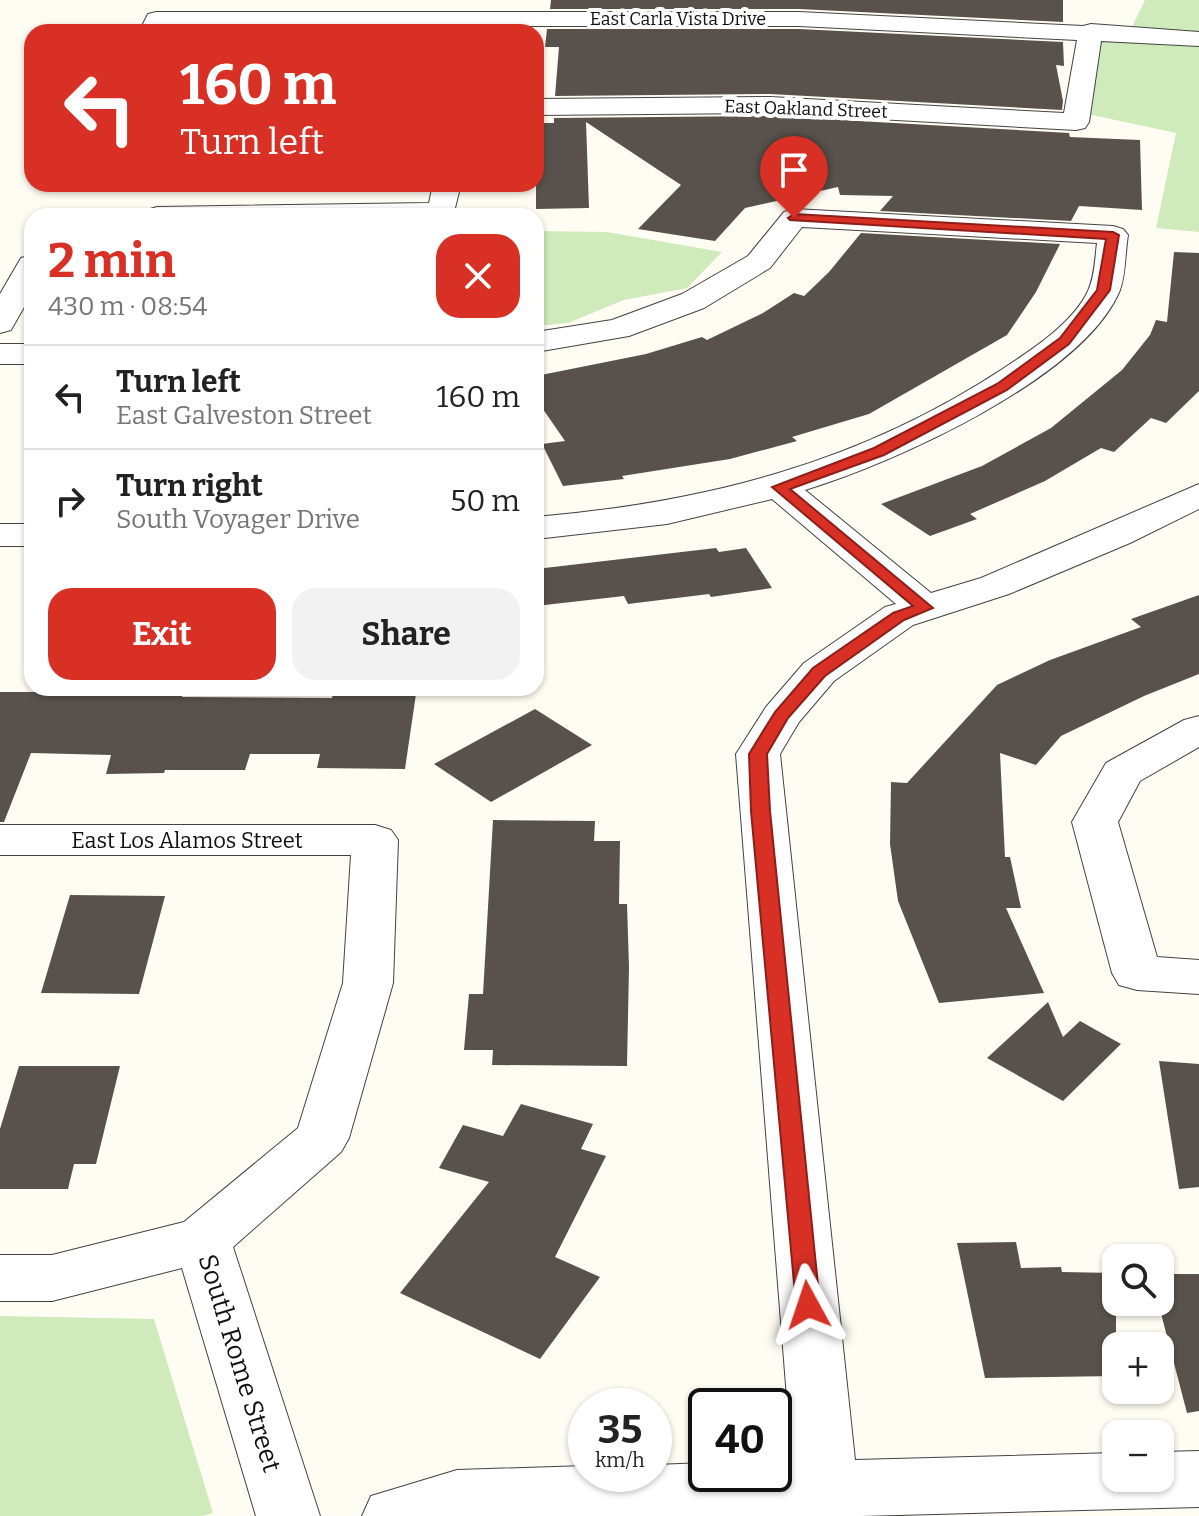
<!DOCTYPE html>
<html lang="en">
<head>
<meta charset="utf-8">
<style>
	body { margin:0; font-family:Bitter,serif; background:#f2f2f2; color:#222; height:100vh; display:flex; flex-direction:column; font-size:30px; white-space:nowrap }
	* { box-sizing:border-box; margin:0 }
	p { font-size:26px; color:#767676 }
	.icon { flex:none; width:44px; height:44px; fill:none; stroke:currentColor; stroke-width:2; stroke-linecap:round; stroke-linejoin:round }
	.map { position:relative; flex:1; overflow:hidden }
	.details { position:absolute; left:24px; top:208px; width:520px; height:488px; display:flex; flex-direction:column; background:#fff; border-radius:24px; box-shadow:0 2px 6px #0004 }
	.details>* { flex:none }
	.guide { position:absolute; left:24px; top:24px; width:520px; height:168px; border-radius:24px; box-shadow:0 2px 6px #0004; background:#d93025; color:#fff; overflow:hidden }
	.buttons { position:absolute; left:1102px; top:1244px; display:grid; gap:16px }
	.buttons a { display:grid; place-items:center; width:72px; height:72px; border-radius:16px; background:#fff; box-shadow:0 2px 6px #0004; font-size:40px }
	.speed { position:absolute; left:568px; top:1388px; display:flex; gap:16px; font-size:40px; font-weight:700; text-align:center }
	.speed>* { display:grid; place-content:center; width:104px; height:104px; border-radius:50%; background:#fff; box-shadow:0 2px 6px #0004; line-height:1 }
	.speed small { font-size:20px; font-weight:400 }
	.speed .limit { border:4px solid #111; border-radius:12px; background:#fff; color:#111 }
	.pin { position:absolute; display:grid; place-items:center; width:68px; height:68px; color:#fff; margin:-82px -34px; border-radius:50% 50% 50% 0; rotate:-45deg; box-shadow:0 0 8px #0007 }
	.pin .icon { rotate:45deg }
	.me { position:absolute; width:88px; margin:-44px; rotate:355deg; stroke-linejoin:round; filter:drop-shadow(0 0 6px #0008) }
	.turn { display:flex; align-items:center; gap:28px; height:168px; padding:0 24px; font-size:36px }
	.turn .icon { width:104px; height:104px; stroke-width:2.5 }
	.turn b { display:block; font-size:56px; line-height:68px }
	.round { display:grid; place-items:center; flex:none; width:84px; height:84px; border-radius:24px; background:#f2f2f2 }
	.overview { display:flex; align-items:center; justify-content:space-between; height:136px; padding:0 24px }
	h1 { font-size:48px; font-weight:700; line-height:60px; color:#d93025 }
	.action { display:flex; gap:16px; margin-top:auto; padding:16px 24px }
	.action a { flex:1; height:92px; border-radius:24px; background:#d93025; color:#fff; font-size:32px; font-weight:700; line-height:92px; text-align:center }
	.action a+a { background:#f2f2f2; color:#222 }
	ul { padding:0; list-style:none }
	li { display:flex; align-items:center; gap:24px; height:104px; padding:0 24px; border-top:2px solid #e0e0e0 }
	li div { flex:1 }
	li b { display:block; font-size:30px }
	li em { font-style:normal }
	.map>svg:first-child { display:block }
	.green { fill:#d0ebbb }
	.building { fill:#59524c }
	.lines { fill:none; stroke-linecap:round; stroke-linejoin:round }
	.minor-casing { stroke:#434343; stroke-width:2 }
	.minor { fill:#fff; fill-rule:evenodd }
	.route { fill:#d93025; stroke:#8d1f18; stroke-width:2 }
	.labels { text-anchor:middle; stroke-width:8; stroke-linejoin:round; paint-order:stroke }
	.far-street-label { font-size:18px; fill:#101010; stroke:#fff }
	.street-label { font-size:22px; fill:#101010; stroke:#fff }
	.near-street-label { font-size:26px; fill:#101010; stroke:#fff }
</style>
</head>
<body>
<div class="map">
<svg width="1199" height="1516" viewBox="0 0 1199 1516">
	<rect width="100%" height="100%" fill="#fffdf3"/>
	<!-- green -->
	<g class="green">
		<path d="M1145 0H1199V232L1156 228 1176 133 1078 112 1091 31 1129 33Z"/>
		<path d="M538 231 607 232 722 252 687 288 624 300 568 323 536 326Z"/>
		<path d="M0 1316 154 1319 213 1513 202 1516H0Z"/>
	</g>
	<!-- building -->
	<g class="building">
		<path d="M551 0H1063V22L799 9H550Z"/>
		<path d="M547 29H799L1063 42 1064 66 1056 65 1063 101 1062 110 770 94 555 96 559 47H545Z"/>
		<path d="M770 116 1069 133 1070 137 1140 140 1142 210 1079 206 1071 221 880 211 893 196 840 195 838 187 745 208 715 241 638 229 681 185 586 122 589 208 536 209V123H554V118Z"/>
		<path d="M861 233 1060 244 1036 292 1007 335 869 414 792 437 797 441 730 459 622 476 624 479 563 486 542 444 565 441 536 399V376L646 354 702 337 707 340 763 313 794 293 804 296 829 272Z"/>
		<path d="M1174 252 1199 253V391L1166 423 1151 418 1114 452 1101 448 1045 481 970 514 977 519 930 536 881 504 982 466 1051 428 1122 370 1150 335 1156 320 1167 322Z"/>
		<path d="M716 548 719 552 746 548 772 588 711 597 709 594 628 604 624 596 536 606V569Z"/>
		<path d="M1199 595V674L1144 696 1061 736 1036 765 1000 753 1005 857H1010L1021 908H1006L1044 993 939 1003 898 901 890 844 891 782 907 783 997 685 1050 660 1141 627 1131 619Z"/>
		<path d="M0 692H69L68 696 182 694V697L332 698 333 693 416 694 405 769 317 768 320 754H250L245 770H165L164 773 106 774 111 755 31 753 4 822H0Z"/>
		<path d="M535 709 592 745 491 802 434 764Z"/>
		<path d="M493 820 595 821 594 841H620L619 904H627L629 967 627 1066 492 1065 493 1050H464L469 994H483Z"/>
		<path d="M70 895 165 896 139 994 41 993Z"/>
		<path d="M1048 1002 1063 1037 1080 1021 1121 1044 1063 1101 987 1058Z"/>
		<path d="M1159 1061 1199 1064V1187L1179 1189Z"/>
		<path d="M19 1066H120L96 1164H74L68 1189H0V1129Z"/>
		<path d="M521 1104 593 1124 581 1149 606 1156 555 1257 600 1277 540 1359 400 1293 489 1182 439 1168 463 1125 503 1136Z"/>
		<path d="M1016 1242 1021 1268 1061 1267 1062 1272 1116 1273V1376L985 1378 957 1243Z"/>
		<path d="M1160 1274H1199V1411L1187 1413 1158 1302Z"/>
	</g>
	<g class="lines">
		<defs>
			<g id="minor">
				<path d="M156 12H799L1083 26 1091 24 1199 32V46L1101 41 1089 122 1085 128 1076 130 770 113 536 115V99L770 97 1064 113 1077 40 799 26H165L163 32H139L148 14Z"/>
				<path d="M433 184H461L453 216H142L147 210 157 207 429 203Z"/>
				<path d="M794 209 1113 226 1123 229 1128 235C1125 253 1126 273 1120 290 1084 378 892 464 805 490L931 593 981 578 1199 484V509L1130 543 1009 594 913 625 834 681 799 722 780 754 855 1460 1116 1453V1478H1160V1452L1199 1451V1507L861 1516H362L371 1496 457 1470 586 1466V1474H654V1465L706 1463V1474H774V1462L792 1461 736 754 766 707 804 663 885 607 896 604 772 499 667 524 536 539V517C707 502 860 463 1004 368 1033 349 1073 323 1088 291 1095 276 1095 258 1097 243L802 227 770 268 704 308 629 336 536 352V332L612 320 682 294 748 256 784 212Z"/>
				<path d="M32 255V293L11 330 0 333V294L21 258Z"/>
				<rect x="0" y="344" width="32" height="20"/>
				<rect x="0" y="524" width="32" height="22"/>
				<path d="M1199 716V747L1140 781 1118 822 1157 957 1199 960V994L1137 990 1119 985 1112 973 1072 822 1106 763 1184 720Z"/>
				<path d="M0 825H375L391 830 398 840 393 983 349 1138 341 1152 233 1247 320 1516H256L182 1268 52 1301H0V1255H52L184 1222 298 1128 343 983 351 855H0Z"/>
			</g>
		</defs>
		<!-- minor casing -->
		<use href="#minor" class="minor-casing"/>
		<!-- minor -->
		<use href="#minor" class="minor"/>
	</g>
	<!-- route -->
	<path class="route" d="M794 214 1113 232 1119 235 1110 290 1069 344 1007 390 884 455 790 489 933 608 904 620 825 676 788 718 767 754 770 811 820 1305 817 1312 808 1315 799 1312 796 1305 751 811 749 754 775 712 813 668 893 613 913 606 772 487 874 448 997 384 1060 338 1097 290 1106 239 790 220 788 218Z"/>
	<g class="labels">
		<!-- far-street labels -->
		<g class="far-street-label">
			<text x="678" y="25">East Carla Vista Drive</text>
			<text transform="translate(806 109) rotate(2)" y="6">East Oakland Street</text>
		</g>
		<!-- street labels -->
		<g class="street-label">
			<text x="187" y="848">East Los Alamos Street</text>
		</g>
		<!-- near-street labels -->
		<g class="near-street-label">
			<text transform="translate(240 1363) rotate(73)" y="9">South Rome Street</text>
		</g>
	</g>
</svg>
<div class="buttons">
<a><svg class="icon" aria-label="search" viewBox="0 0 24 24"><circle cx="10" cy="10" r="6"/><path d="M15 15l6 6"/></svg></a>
<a>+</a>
<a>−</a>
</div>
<div class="speed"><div>35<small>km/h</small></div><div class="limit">40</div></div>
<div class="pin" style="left:794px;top:218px;background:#d93025"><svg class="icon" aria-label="arrive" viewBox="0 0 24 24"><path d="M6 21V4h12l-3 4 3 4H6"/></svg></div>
<svg class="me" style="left:808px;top:1305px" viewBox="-20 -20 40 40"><path d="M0-17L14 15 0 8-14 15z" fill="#d93025" stroke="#fff" stroke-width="4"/></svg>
<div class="guide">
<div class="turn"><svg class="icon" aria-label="left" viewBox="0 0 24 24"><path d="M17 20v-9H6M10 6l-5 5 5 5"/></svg><div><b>160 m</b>Turn left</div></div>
</div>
<section class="details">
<div class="overview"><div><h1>2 min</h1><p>430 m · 08:54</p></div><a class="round" style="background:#d93025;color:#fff"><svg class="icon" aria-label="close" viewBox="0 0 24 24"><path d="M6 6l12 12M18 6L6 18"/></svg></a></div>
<ul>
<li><svg class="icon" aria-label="left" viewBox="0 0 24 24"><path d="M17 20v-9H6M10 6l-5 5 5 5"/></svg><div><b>Turn left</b><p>East Galveston Street</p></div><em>160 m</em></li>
<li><svg class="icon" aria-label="right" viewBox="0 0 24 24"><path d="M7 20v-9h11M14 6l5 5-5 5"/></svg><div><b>Turn right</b><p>South Voyager Drive</p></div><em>50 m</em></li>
</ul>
<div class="action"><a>Exit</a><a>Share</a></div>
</section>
</div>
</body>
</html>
